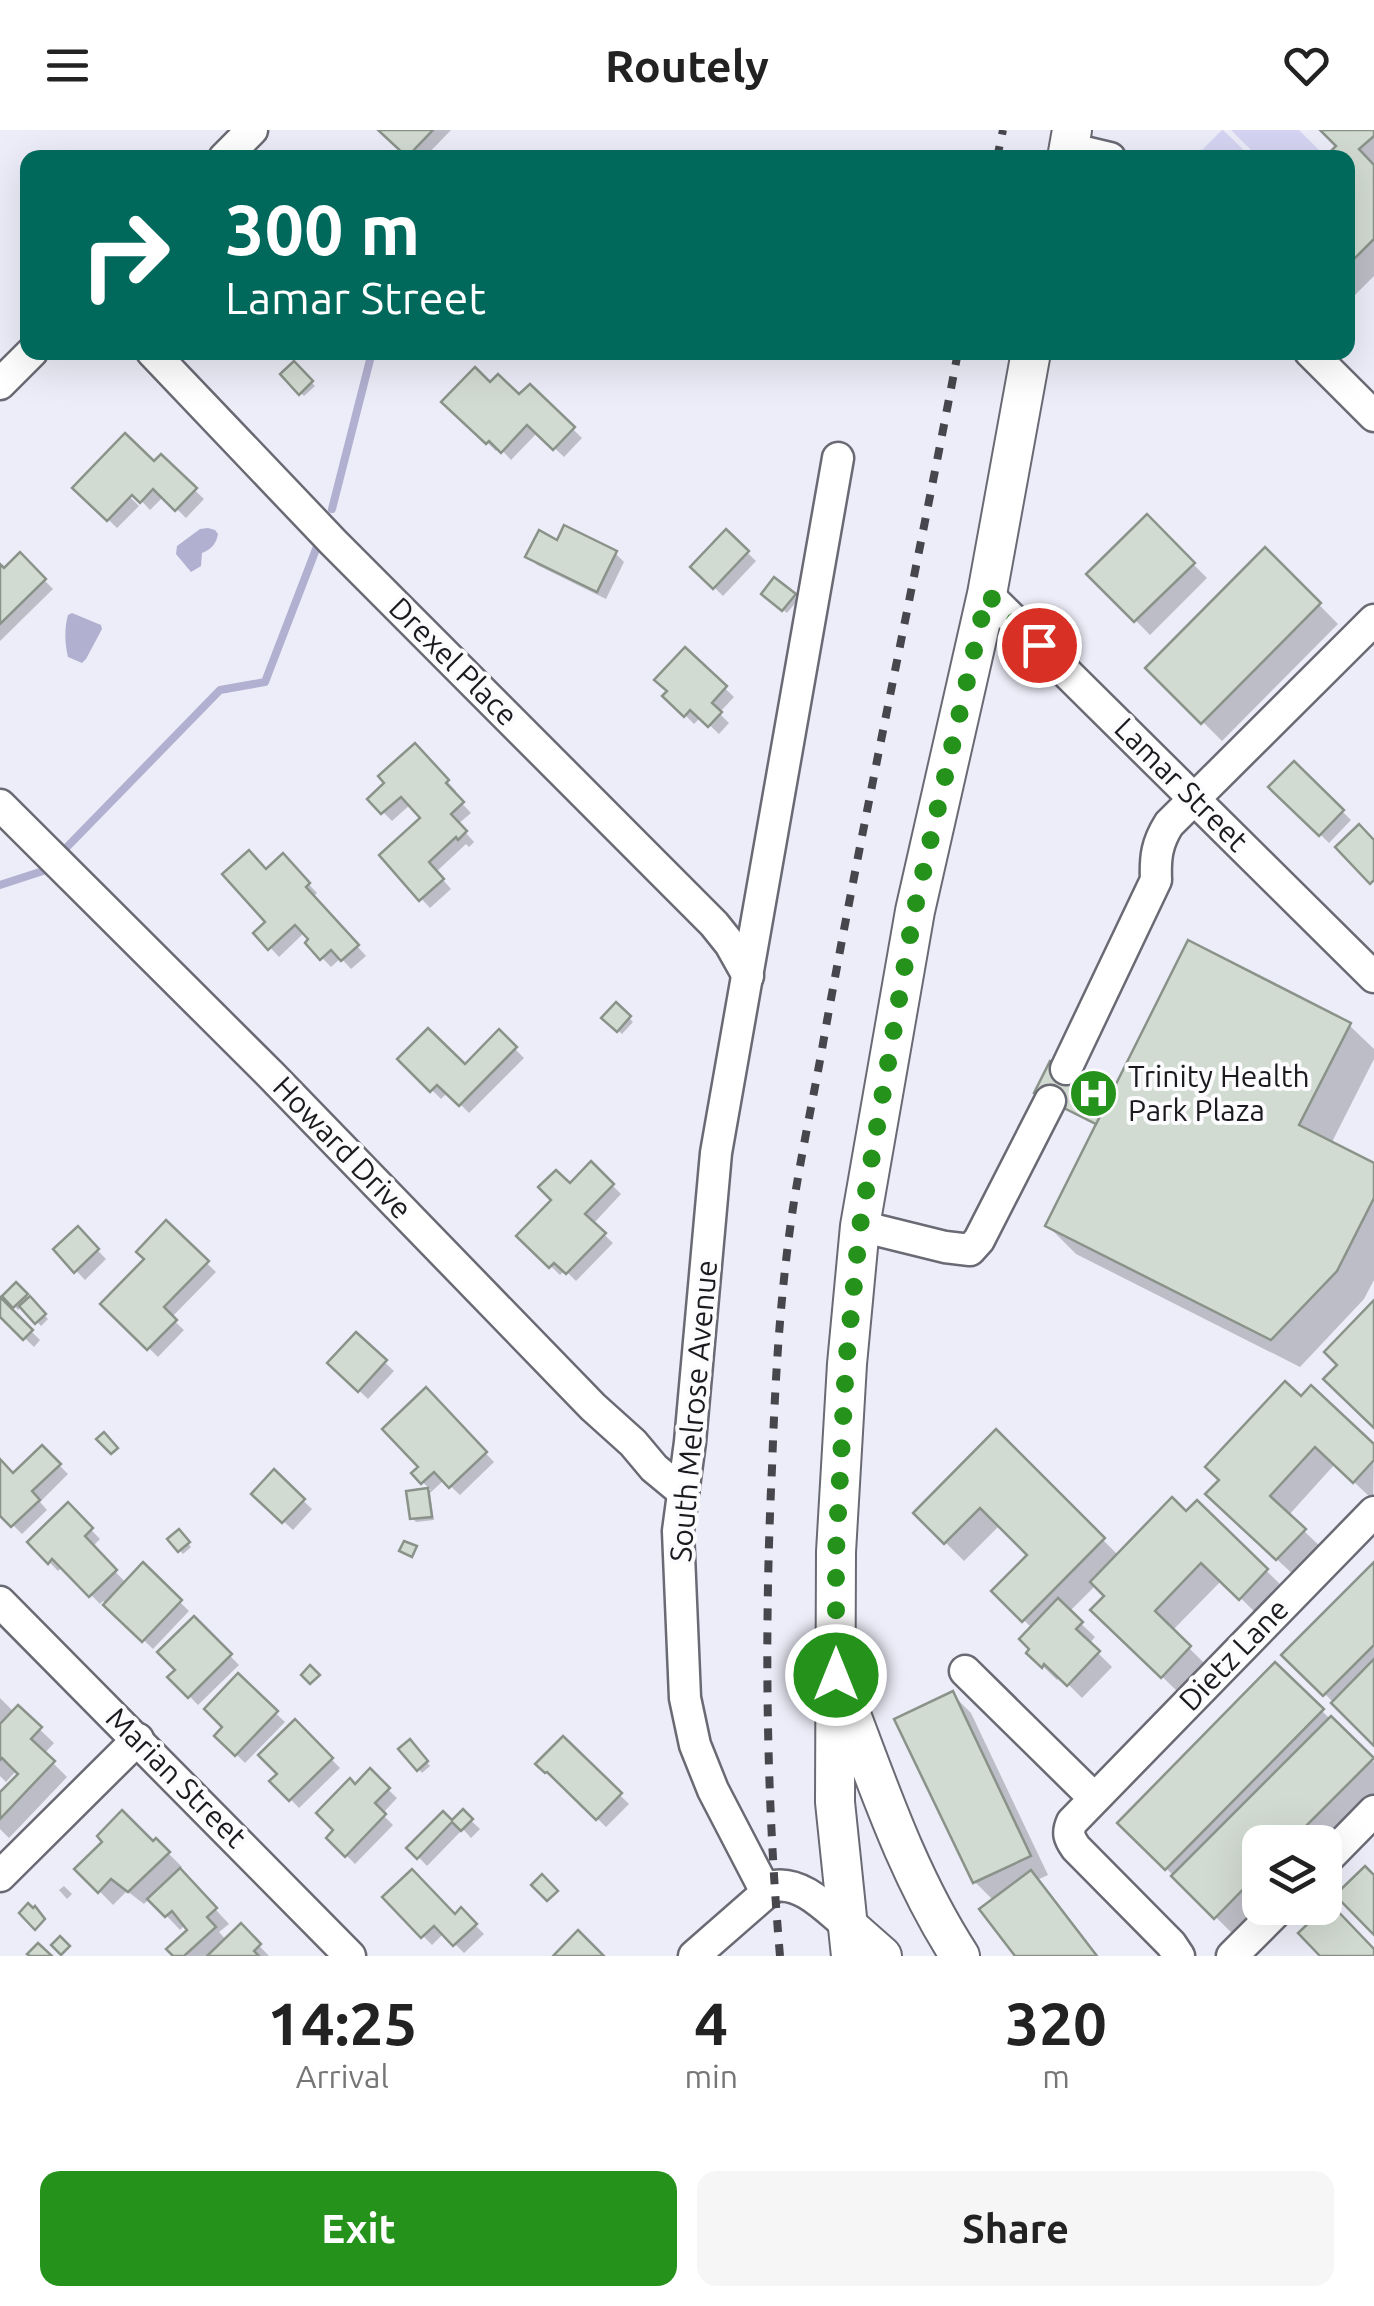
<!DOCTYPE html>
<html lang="en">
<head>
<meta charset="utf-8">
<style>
	body { margin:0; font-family:Ubuntu,sans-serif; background:#f6f6f6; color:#222; height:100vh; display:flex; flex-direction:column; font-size:38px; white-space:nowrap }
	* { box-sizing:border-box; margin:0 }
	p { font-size:32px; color:#767676 }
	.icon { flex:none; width:55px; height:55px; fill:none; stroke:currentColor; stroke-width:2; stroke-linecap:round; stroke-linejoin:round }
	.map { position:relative; height:1826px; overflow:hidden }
	.details { display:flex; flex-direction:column; background:#fff; flex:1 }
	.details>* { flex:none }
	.top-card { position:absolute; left:20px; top:20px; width:1335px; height:210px; border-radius:20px; box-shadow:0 10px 40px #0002; background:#00695c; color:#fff; overflow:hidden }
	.buttons { position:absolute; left:1242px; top:1695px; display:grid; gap:20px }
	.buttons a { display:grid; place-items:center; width:100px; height:100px; border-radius:20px; background:#fff; box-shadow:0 10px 40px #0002; font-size:50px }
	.pin { position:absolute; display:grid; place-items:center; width:85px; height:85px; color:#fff; margin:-42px; border:5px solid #fff; border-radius:50%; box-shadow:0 2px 10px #0007 }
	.me { position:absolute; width:110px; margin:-55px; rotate:0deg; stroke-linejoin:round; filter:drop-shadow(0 0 8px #0008) }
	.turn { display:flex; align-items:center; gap:35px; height:210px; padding:0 40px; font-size:45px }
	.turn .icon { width:130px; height:130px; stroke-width:2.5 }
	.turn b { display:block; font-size:70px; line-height:85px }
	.eta { display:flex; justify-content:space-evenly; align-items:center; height:170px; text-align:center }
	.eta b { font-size:60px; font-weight:700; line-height:70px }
	.button { display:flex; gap:20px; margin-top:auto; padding:20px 40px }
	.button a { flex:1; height:115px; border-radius:20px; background:#25931b; color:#fff; font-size:40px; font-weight:700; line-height:115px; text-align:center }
	.button a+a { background:#f6f6f6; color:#222 }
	header { display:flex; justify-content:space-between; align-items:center; height:130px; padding:0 40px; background:#fff; font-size:45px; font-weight:700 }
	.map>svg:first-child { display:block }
	.green { fill:#d5d4f2 }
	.water { fill:#b2b0d0 }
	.shadow { fill:#0003 }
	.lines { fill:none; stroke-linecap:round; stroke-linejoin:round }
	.stream { stroke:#b2b0d0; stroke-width:8 }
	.building { fill:#d2dbd1; stroke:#8a9389; stroke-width:2.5 }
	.minor-casing { stroke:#6a6a74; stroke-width:35 }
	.major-casing { stroke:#6a6a74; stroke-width:42 }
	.minor { stroke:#fff; stroke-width:30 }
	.major { stroke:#fff; stroke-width:38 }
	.rail { stroke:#46464c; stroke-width:8; stroke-dasharray:12 12; stroke-linecap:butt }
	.route { stroke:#25931b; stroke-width:18; stroke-dasharray:0 32.4 }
	.labels { text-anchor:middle; stroke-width:8; stroke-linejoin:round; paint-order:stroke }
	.street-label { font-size:30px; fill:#1b1b1f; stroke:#fcfcfe }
	.poi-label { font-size:30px; fill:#1b1b1f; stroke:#fcfcfe; text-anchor:start }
</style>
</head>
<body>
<header><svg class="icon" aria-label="menu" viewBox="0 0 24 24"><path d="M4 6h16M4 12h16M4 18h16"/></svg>Routely<svg class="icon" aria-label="heart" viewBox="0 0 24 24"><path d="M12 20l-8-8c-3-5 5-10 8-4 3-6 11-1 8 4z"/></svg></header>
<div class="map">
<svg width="1374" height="1826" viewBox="0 0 1374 1826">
	<rect width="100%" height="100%" fill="#ededf9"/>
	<!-- green -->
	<g class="green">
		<path d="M1222 0H1223L1251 27H1195Z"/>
		<path d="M1231 0H1299L1325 26 1258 27Z"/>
	</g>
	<!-- water -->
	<g class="water">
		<path d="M208 398 215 400 218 404C216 414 212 419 202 423L201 436 191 442 176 424 177 416 200 399Z"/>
		<path d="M72 483 101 495 102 499 86 529 82 533 68 527C65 515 64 498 68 485Z"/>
	</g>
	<!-- shadow -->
	<g class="shadow">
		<path d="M382 0H451L424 28H410Z"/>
		<path d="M1324 0H1374V146L1350 170 1348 168V28Z"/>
		<path d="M294 234 315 256 304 266 283 244Z"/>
		<path d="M490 255 519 268 530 257 582 308 564 327 538 302 511 330 499 317 496 321 445 272Z"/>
		<path d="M161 328 204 369 186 388 164 366 150 380 133 362 129 366 139 376 117 398 76 358 154 335Z"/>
		<path d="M1147 388 1207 448 1150 505 1090 444Z"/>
		<path d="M726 402 756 431 723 466 694 437Z"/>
		<path d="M558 413 615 423 624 432 606 469 537 435 528 426Z"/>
		<path d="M1266 421 1338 494 1222 611 1149 538Z"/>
		<path d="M20 426 53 459 0 511V438L4 441Z"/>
		<path d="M774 451 798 470 787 483 764 464Z"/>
		<path d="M686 521 734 567 719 583 729 593 719 604 701 587 694 594 666 566 670 562Z"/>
		<path d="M415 616 456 661 453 664 471 683 458 694 474 712 469 717 466 714 436 742 451 759 430 778 382 726 424 688 411 674 392 691 370 669 388 653Z"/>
		<path d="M1294 634 1351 690 1329 713 1272 657Z"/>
		<path d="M283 727 317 763 313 767 366 826 351 839 341 828 331 837 308 813 312 810 305 802 279 827 257 803 269 792 266 742Z"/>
		<path d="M616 875 633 892 622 904 605 888Z"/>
		<path d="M1349 895 1374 919V929L1331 1014 1374 1036V1150L1364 1169 1300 1237 1076 1124 1048 1096 1098 995 1111 964Z"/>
		<path d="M499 903 524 928 469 983 448 962 441 969 401 929 465 938Z"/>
		<path d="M591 1034 621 1064 593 1094 613 1113 576 1151 565 1140 560 1145 520 1106Z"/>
		<path d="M166 1094 216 1142 171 1188 184 1200 158 1227 104 1174 147 1129Z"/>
		<path d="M77 1099 106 1129 85 1150 56 1119Z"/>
		<path d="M16 1155 48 1189 41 1196 22 1176 18 1180 5 1166Z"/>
		<path d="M0 1171 40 1210 34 1217 0 1184Z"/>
		<path d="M356 1206 394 1241 368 1269 330 1233Z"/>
		<path d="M1285 1255 1374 1318 1373 1370 1335 1334 1288 1386 1323 1419 1296 1447 1227 1383 1222 1350Z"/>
		<path d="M426 1261 494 1332 460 1365 444 1350 430 1363 434 1390 416 1392 412 1388 409 1363 431 1360 414 1344 421 1337Z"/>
		<path d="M996 1303 1119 1426 1186 1384 1197 1373 1285 1459 1259 1486 1222 1450 1172 1501 1208 1537 1181 1565 1094 1480 1107 1466 1096 1455 1069 1482 1095 1507 1089 1514 1112 1537 1082 1568 1060 1546 1057 1550 1029 1523 1033 1499 994 1461 1030 1425 1000 1395 964 1431 916 1383Z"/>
		<path d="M42 1318 68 1344 40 1372 47 1380 22 1404 0 1382V1332L13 1346Z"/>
		<path d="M274 1343 312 1379 293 1400 254 1364Z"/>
		<path d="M68 1376 100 1409 92 1417 126 1453 143 1436 189 1481 153 1519 103 1471 100 1474 63 1436 58 1441 30 1412Z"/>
		<path d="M178 1402 191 1417 183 1424 170 1410Z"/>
		<path d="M1374 1435V1612L1285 1525Z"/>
		<path d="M194 1489 239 1535 198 1575 171 1547 178 1540Z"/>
		<path d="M1275 1535 1374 1632V1665L1325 1714V1712H1260V1778L1235 1806 1120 1693Z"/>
		<path d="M238 1547 285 1592 245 1633 218 1606 226 1597Z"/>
		<path d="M952 1564 971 1583 1048 1745 1037 1750 1049 1762 1098 1826H1018L994 1771 975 1752Z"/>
		<path d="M0 1568 14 1582 18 1579 54 1613 44 1624 67 1647 9 1708 0 1699V1666L22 1644 17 1640 6 1652 0 1646Z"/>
		<path d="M295 1592 340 1638 299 1678 273 1651 280 1644Z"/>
		<path d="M563 1609 629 1674 606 1697 557 1649Z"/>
		<path d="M410 1613 430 1636 422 1643 402 1619Z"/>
		<path d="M370 1642 397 1668 382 1684 393 1695 355 1734 329 1708 355 1657Z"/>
		<path d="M463 1683 480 1699 471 1708 463 1699 427 1736 410 1718 443 1685 452 1694Z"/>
		<path d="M156 1711 182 1737 179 1740 229 1794 219 1802 227 1811 241 1797 269 1826H176L190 1800 185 1795 180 1800 150 1768 144 1774 127 1761 113 1775 78 1739 153 1714Z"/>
		<path d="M64 1756 72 1764 67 1769 59 1760Z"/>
		<path d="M385 1767 455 1787 461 1781 484 1804 464 1823 444 1803 432 1815Z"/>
	</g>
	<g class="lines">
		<!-- stream -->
		<g class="stream">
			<path d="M485 28 486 25"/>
			<path d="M332 379 372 222"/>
			<path d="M67 717 220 560 265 552 318 414"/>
			<path d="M0 755 43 741"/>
		</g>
	</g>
	<!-- building -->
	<g class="building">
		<path d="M378 0H433L407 27Z"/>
		<path d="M1320 0H1374V6L1359 19 1374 35V109L1348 135V28H1324L1336 16Z"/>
		<path d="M294 231 313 251 299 265 280 244Z"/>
		<path d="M475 237 490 252 498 244 519 264 530 254 575 297 553 320 527 295 501 323 489 311 486 314 441 272Z"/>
		<path d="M125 303 154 331 161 324 197 358 175 381 153 359 140 373 132 365 107 391 72 358Z"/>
		<path d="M1147 384 1195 433 1134 492 1086 444Z"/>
		<path d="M564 395 617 421 597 462 525 427 539 400 557 410Z"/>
		<path d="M726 399 749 421 713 459 690 437Z"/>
		<path d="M1265 417 1321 473 1201 594 1145 538Z"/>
		<path d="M20 422 46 449 0 494V434L4 438Z"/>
		<path d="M774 447 796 464 782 481 761 464Z"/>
		<path d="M685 517 727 556 712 573 722 582 708 597 690 580 684 587 662 566 667 561 654 550Z"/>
		<path d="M415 613 449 650 446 653 464 672 451 684 467 701 458 710 456 707 429 732 444 749 419 771 379 725 420 688 401 667 381 684 367 669 384 653 378 646Z"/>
		<path d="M1294 631 1344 680 1319 706 1268 657Z"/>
		<path d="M1359 694 1374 710V750L1370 754 1335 717Z"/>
		<path d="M249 720 266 739 283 723 310 753 306 757 359 815 341 831 331 820 320 830 305 813 308 809 295 795 268 820 253 803 265 792 222 744Z"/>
		<path d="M1188 810 1351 893 1299 995 1374 1033V1068L1337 1141 1271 1210 1045 1096Z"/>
		<path d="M616 872 631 886 617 902 601 888Z"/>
		<path d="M428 898 465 934 499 899 517 917 459 976 437 955 430 962 397 929Z"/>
		<path d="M1050 931 1112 962 1096 994 1034 963Z"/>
		<path d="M591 1031 614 1054 585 1084 606 1103 566 1144 554 1133 549 1138 516 1106 551 1070 538 1057 556 1040 570 1053Z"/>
		<path d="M166 1090 209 1131 164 1177 177 1190 147 1220 100 1174 144 1129 136 1122Z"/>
		<path d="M78 1096 99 1119 74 1143 53 1119Z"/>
		<path d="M16 1152 28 1164 13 1178 2 1166Z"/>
		<path d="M30 1166 46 1184 35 1194 19 1176Z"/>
		<path d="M0 1167 33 1200 23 1210 0 1187Z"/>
		<path d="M1374 1170V1298L1323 1249 1337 1235 1324 1222Z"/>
		<path d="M356 1202 387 1230 358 1262 327 1233Z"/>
		<path d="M1285 1251 1301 1266 1311 1255 1374 1314V1330L1353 1353 1315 1317 1270 1366 1306 1399 1276 1430 1205 1364 1219 1350 1205 1337Z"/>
		<path d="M426 1257 487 1322 449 1358 434 1342 421 1354 411 1343 418 1337 382 1299Z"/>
		<path d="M996 1299 1105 1408 1022 1492 991 1461 1027 1425 980 1378 944 1414 913 1383Z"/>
		<path d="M104 1302 118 1318 111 1324 96 1309Z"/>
		<path d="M42 1315 61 1334 32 1361 40 1370 11 1397 0 1386V1329L13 1343Z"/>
		<path d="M274 1339 305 1369 282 1393 251 1364Z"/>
		<path d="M428 1358 432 1387 410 1389 406 1361Z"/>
		<path d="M1172 1367 1186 1381 1197 1370 1268 1439 1239 1470 1201 1433 1155 1481 1191 1516 1161 1548 1090 1480 1104 1466 1090 1452Z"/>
		<path d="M68 1372 93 1398 85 1406 117 1440 89 1467 52 1429 48 1434 27 1412Z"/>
		<path d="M179 1399 190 1412 178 1422 167 1409Z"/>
		<path d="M404 1411 417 1416 412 1427 399 1421Z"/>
		<path d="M143 1432 182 1470 142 1512 103 1475Z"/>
		<path d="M1374 1432V1515L1323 1566 1281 1525Z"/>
		<path d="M1058 1468 1083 1492 1076 1499 1100 1521 1067 1556 1044 1534 1042 1538 1026 1523 1029 1519 1019 1509Z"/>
		<path d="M194 1486 232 1524 188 1568 167 1547 175 1540 157 1522Z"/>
		<path d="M1374 1529V1616L1331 1573Z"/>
		<path d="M1275 1532 1324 1579 1165 1740 1117 1693Z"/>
		<path d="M310 1535 320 1545 310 1554 301 1545Z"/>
		<path d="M238 1543 278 1581 235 1626 214 1606 222 1597 204 1579Z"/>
		<path d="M953 1561 1031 1726 973 1753 894 1589Z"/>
		<path d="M18 1575 42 1597 31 1609 55 1631 0 1689V1662L18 1644 2 1628 0 1630V1594Z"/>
		<path d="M1331 1586 1374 1628 1290 1712H1260V1742L1214 1789 1171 1746Z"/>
		<path d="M295 1589 333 1628 289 1671 269 1651 277 1644 258 1625Z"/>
		<path d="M563 1606 622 1663 596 1690 547 1642 545 1643 535 1634Z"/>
		<path d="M410 1609 428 1631 417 1641 398 1619Z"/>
		<path d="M370 1638 390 1658 375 1673 386 1684 345 1727 326 1708 333 1700 316 1683 350 1648 355 1654Z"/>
		<path d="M463 1679 473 1689 461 1701 452 1692 417 1729 406 1718 443 1681 452 1690Z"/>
		<path d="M122 1680 153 1711 156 1708 170 1722 128 1762 111 1749 98 1763 74 1739 102 1712 97 1706Z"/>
		<path d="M1365 1736 1374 1745V1805L1335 1765Z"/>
		<path d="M180 1738 217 1778 207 1787 216 1797 184 1826H173L166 1819 187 1800 172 1781 165 1787 147 1769Z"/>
		<path d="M412 1739 455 1784 461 1777 477 1794 453 1816 434 1796 421 1808 382 1767Z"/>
		<path d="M1031 1740 1097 1826H1015L979 1779Z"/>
		<path d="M542 1744 558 1761 547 1771 531 1755Z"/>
		<path d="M28 1773 33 1778 35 1776 45 1789 35 1800 19 1783Z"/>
		<path d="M1330 1773 1374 1819V1826H1320L1298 1803Z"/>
		<path d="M241 1793 261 1814 254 1821 259 1826H207Z"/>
		<path d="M578 1800 604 1826H553Z"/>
		<path d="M60 1806 70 1816 61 1825 51 1815Z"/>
		<path d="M38 1813 52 1826H30L27 1824Z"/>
	</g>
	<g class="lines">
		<defs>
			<g id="minor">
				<path d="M1068 18 1110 28"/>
				<path d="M224 28 252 0"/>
				<path d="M152 222 333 412 714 794 730 814 748 846"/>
				<path d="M1310 222 1374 286"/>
				<path d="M0 254 32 222"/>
				<path d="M987 464 1374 847"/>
				<path d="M0 675 271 945 593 1277 633 1313 654 1338 683 1362"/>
				<path d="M1066 939 1156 750C1155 727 1157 713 1169 694L1374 490"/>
				<path d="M860 1096 945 1117 970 1120 979 1110 1050 971"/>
				<path d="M0 1472 350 1826"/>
				<path d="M965 1541 1094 1668"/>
				<path d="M1325 1731 1374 1681"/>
				<path d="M0 1746 138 1609"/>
				<path d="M766 1762 713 1660 695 1615 685 1568 678 1401 690 1312 716 1023 838 328"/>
				<path d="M694 1826 774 1756C802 1751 827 1779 848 1796"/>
				<path d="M1179 1826 1171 1814 1076 1718C1069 1708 1067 1703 1072 1692L1374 1382"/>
				<path d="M1232 1826 1280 1778"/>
			</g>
			<g id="major">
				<path d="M1067 28 1072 0"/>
				<path d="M844 1566C878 1655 908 1746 960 1826"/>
				<path d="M848 1796 882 1826"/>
				<path d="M851 1826 835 1672 836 1422 847 1234 860 1096 915 781 987 464 1031 222"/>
			</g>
		</defs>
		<!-- minor casing -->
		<use href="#minor" class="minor-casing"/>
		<!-- major casing -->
		<use href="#major" class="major-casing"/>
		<!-- minor -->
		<use href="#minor" class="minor"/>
		<!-- major -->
		<use href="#major" class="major"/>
		<!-- rail -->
		<g class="rail">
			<path d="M997 28 1003 0"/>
			<path d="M780 1826C766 1664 764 1501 772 1338 775 1251 780 1164 793 1078 802 1019 815 961 825 902 866 675 915 449 958 222"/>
		</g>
	</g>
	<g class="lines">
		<!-- route -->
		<path class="route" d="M836 1545V1422L846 1234 860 1096 914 782 987 464 1039 515"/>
	</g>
	<!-- icons -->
	<defs>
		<symbol id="hospital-disc" viewBox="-11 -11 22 22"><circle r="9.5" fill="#25931b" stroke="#fcfcfe"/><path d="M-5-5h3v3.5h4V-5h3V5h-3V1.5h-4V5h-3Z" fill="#fff"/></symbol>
	</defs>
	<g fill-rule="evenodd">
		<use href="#hospital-disc" x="1066" y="936" width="55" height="55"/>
	</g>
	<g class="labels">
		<!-- street labels -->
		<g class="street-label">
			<text transform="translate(453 532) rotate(45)" y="10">Drexel Place</text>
			<text transform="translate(1181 655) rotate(45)" y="10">Lamar Street</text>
			<text transform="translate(342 1018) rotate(46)" y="10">Howard Drive</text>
			<text transform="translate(694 1281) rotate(-85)" y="10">South Melrose Avenue</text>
			<text transform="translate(1234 1525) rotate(-46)" y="10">Dietz Lane</text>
			<text transform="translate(176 1648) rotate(45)" y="10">Marian Street</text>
		</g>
		<!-- poi labels -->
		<g class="poi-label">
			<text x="1128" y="957">Trinity Health<tspan x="1128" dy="34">Park Plaza</tspan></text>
		</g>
	</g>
</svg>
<div class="buttons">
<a><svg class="icon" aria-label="layers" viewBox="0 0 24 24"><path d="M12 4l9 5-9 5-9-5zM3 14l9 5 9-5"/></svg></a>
</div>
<div class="pin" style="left:1039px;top:515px;background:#d93025"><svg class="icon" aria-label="arrive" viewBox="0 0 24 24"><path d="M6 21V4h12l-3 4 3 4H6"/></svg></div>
<svg class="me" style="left:836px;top:1545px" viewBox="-20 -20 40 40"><circle r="17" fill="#25931b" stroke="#fff" stroke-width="3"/><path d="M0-11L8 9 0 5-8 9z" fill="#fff"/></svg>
<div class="top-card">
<div class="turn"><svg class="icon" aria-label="right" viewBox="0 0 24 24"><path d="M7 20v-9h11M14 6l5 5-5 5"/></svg><div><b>300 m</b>Lamar Street</div></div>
</div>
</div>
<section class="details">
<div class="eta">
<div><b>14:25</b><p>Arrival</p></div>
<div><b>4</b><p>min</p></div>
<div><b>320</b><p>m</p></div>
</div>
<div class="button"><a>Exit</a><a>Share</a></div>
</section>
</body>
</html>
